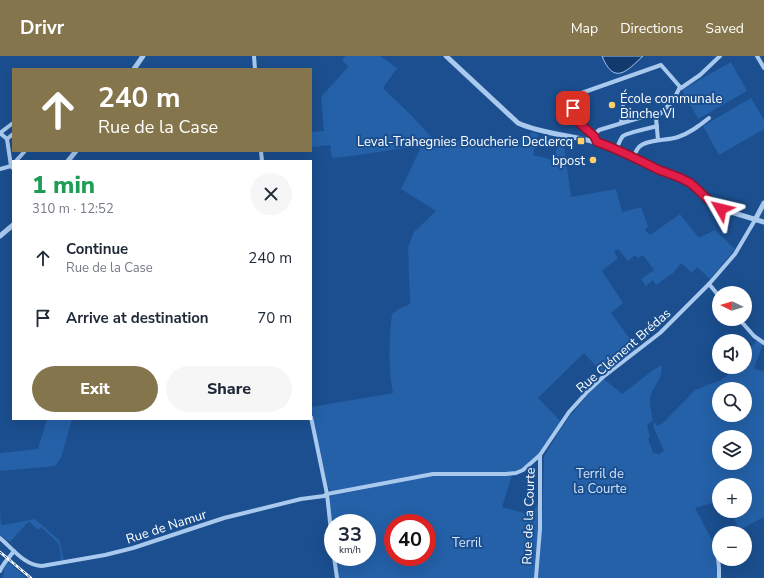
<!DOCTYPE html>
<html lang="en">
<head>
<meta charset="utf-8">
<style>
	body { margin:0; font-family:"Nunito Sans",sans-serif; background:#f6f6f7; color:#1f2937; height:100vh; display:flex; flex-direction:column; font-size:15px; white-space:nowrap }
	* { box-sizing:border-box; margin:0 }
	p { font-size:13px; color:#747a83 }
	.icon { flex:none; width:22px; height:22px; fill:none; stroke:currentColor; stroke-width:2; stroke-linecap:round; stroke-linejoin:round }
	.map { position:relative; flex:1; overflow:hidden }
	.side { position:absolute; left:12px; top:104px; width:300px; height:260px; display:flex; flex-direction:column; background:#fff; border-radius:0px; box-shadow:0 4px 16px #0002 }
	.side>* { flex:none }
	.banner { position:absolute; left:12px; top:12px; width:300px; height:84px; border-radius:0px; box-shadow:0 4px 16px #0002; background:#84754c; color:#fff; overflow:hidden }
	.needle { width:26px; rotate:275deg }
	.fabs { position:absolute; left:712px; top:230px; display:grid; gap:8px }
	.fabs a { display:grid; place-items:center; width:40px; height:40px; border-radius:50%; background:#fff; box-shadow:0 4px 16px #0002; font-size:20px }
	.speed { position:absolute; left:324px; top:458px; display:flex; gap:8px; font-size:20px; font-weight:700; text-align:center }
	.speed>* { display:grid; place-content:center; width:52px; height:52px; border-radius:50%; background:#fff; box-shadow:0 4px 16px #0002; line-height:1 }
	.speed small { font-size:10px; font-weight:400 }
	.speed .limit { border:6px solid #d22; background:#fff; color:#111 }
	.pin { position:absolute; display:grid; place-items:center; width:34px; height:34px; color:#fff; margin:-17px; border-radius:8px; box-shadow:0 2px 6px #0006 }
	.me { position:absolute; width:44px; margin:-22px; rotate:307deg; stroke-linejoin:round; filter:drop-shadow(0 0 3px #0008) }
	.turn { display:flex; align-items:center; gap:14px; height:84px; padding:0 20px; font-size:18px }
	.turn .icon { width:52px; height:52px; stroke-width:2.5 }
	.turn b { display:block; font-size:28px; line-height:34px }
	.round { display:grid; place-items:center; flex:none; width:42px; height:42px; border-radius:21px; background:#f6f6f7 }
	.summary { display:flex; align-items:center; justify-content:space-between; height:68px; padding:0 20px }
	h1 { font-size:24px; font-weight:800; line-height:30px; color:#1e9e55 }
	.primary-button { display:flex; gap:8px; margin-top:auto; padding:8px 20px }
	.primary-button a { flex:1; height:46px; border-radius:24px; background:#84754c; color:#fff; font-size:16px; font-weight:800; line-height:46px; text-align:center }
	.primary-button a+a { background:#f6f6f7; color:#1f2937 }
	ul { padding:0; list-style:none }
	li { display:flex; align-items:center; gap:12px; height:60px; padding:0 20px }
	li div { flex:1 }
	li b { display:block; font-size:15px }
	li em { font-style:normal }
	header { display:flex; align-items:center; gap:24px; box-sizing:border-box; height:56px; padding:0 20px; background:#84754c; color:#fff }
	header strong { font-size:19px }
	nav { display:flex; gap:22px; margin-inline-start:auto; font-size:14px }
	.map>svg:first-child { display:block }
	.green { fill:#2461a8; fill-rule:evenodd }
	.water { fill:#123a6d; stroke:#9cc4f0 }
	.lines { fill:none; stroke-linecap:round; stroke-linejoin:round }
	.minor { stroke:#a9c9ee; stroke-width:4 }
	.tertiary { stroke:#a9c9ee; stroke-width:5 }
	.rail-casing { stroke:#fff; stroke-width:2.5 }
	.rail { stroke:#1b4f8f; stroke-width:1; stroke-dasharray:3; stroke-linecap:butt }
	.route-casing { stroke:#92132f; stroke-width:10 }
	.route { stroke:#e11d48; stroke-width:7 }
	.poi-dot { fill:#ffd166; stroke:#1b4f8f; stroke-width:1.5 }
	.labels { text-anchor:middle; stroke-width:4; stroke-linejoin:round; paint-order:stroke }
	.poi-label { font-size:13px; fill:#fff; stroke:#1b4f8f; text-anchor:end }
	.street-label { font-size:13px; fill:#fff; stroke:#1b4f8f }
	.park-label { font-size:13px; fill:#cfe3fa; stroke:#1b4f8f }
</style>
</head>
<body>
<header>
<strong>Drivr</strong>
<nav><a>Map</a><a>Directions</a><a>Saved</a></nav>
</header>
<div class="map">
<svg width="764" height="522" viewBox="0 0 764 522">
	<rect width="100%" height="100%" fill="#1b4f8f"/>
	<!-- green -->
	<g class="green">
		<path d="M345 0H380L397 12 383 32 412 60 434 84 509 87 529 81 531 76 538 78 533 99 554 104 559 82 565 83 564 89 571 141 616 133 622 156 641 151 648 170 645 174 650 179 680 158 699 182 715 174 735 193 710 223 697 211 692 217 681 207 673 217 656 229 653 224 646 230 641 223 654 214 643 199 638 202 635 199 628 205 618 193 614 196 618 202 602 215 623 247 611 257 636 291V294L605 318 602 317 584 297 538 342 561 366C549 384 535 410 513 416L433 417 332 435 330 434 328 431 311 351 393 337C388 311 389 285 392 258L399 253 410 248 408 191 414 176 436 155 401 133 420 93 418 90 352 100 332 102 330 89 311 91V76L324 75 321 41 348 11 342 4Z"/>
		<path d="M731 6 747 35 698 63 682 34Z"/>
		<path d="M751 42 764 64V73L719 99 703 70Z"/>
		<path d="M757 284 763 288 754 312 764 316V461L739 474 731 455H745V429H719V445L695 452 713 486 711 487 715 494H714L716 499 718 522H538L542 473 544 401 558 377 570 360 592 334 604 323 622 338 652 315 661 309C664 322 653 330 650 341 649 350 653 358 652 366H650L647 370 650 381 648 382 653 397 659 398 664 395 653 370 655 366 657 370 663 367 696 333 698 334C704 329 712 328 719 325 725 322 732 316 736 311H745V299ZM719 333H745V359H719ZM719 381H745V407H719Z"/>
		<path d="M47 363H72L61 402 55 410 0 415V397L38 393Z"/>
		<path d="M435 419 493 420 512 419 502 451 531 459 539 446 538 475 534 522H338L335 501H367V467H333V480L329 443 331 440ZM393 467H427V501H393Z"/>
		<path d="M0 455 1 468 3 469 35 463 59 484 60 486 63 502 65 504 63 505 61 504 59 488 41 471 38 474 29 465 10 486 0 479Z"/>
		<path d="M8 506 27 522H3L4 514V509Z"/>
	</g>
	<!-- water -->
	<path class="water" d="M602 0H643C627 15 614 30 602 0Z"/>
	<g class="lines">
		<!-- minor -->
		<g class="minor">
			<path d="M254 0 255 13"/>
			<path d="M757 0 764 12"/>
			<path d="M656 62 658 84"/>
			<path d="M13 67 0 77 7 83 11 110 13 108"/>
			<path d="M621 67 623 50"/>
			<path d="M594 81 595 78 599 74 649 59H653L656 62 673 45 680 31"/>
			<path d="M7 83 13 78"/>
			<path d="M597 86 594 80 577 65 571 44 573 40 661 9 681 32 700 19 720 0"/>
			<path d="M616 94C618 90 620 83 623 80 626 77 651 72 657 70"/>
			<path d="M261 95 262 105"/>
			<path d="M633 102C635 98 636 94 639 91 647 83 667 85 678 81 690 77 699 70 709 62"/>
			<path d="M16 105 25 95"/>
			<path d="M0 113 11 110 13 112"/>
			<path d="M709 228 719 240"/>
			<path d="M739 263 754 280 764 287"/>
			<path d="M311 361 327 438 333 494"/>
			<path d="M736 477 740 475"/>
			<path d="M0 482C12 492 25 510 42 510L105 499 133 492 224 462 301 443 324 440 327 438 433 418H506L516 417 523 414 540 399 569 356 588 335 603 321 660 277 709 228 735 198 755 164"/>
			<path d="M719 488 717 492 719 512V522"/>
			<path d="M334 501 337 522"/>
			<path d="M0 515C3 507 9 502 14 495"/>
			<path d="M536 522 540 473V399"/>
		</g>
		<!-- tertiary -->
		<g class="tertiary">
			<path d="M446 0 518 67C542 78 570 79 595 86 617 92 640 105 660 114 671 119 682 121 691 128 700 135 708 143 716 151L721 153 764 166"/>
			<path d="M134 13 143 0"/>
			<path d="M68 105 76 95"/>
			<path d="M755 164 764 147"/>
			<path d="M0 180 13 169"/>
		</g>
		<defs>
			<path id="rail" d="M0 496 31 522"/>
		</defs>
		<!-- rail casing -->
		<use href="#rail" class="rail-casing"/>
		<!-- rail -->
		<use href="#rail" class="rail"/>
	</g>
	<g class="lines">
		<defs>
			<path id="route" d="M573 52 577 65 594 80 597 86C618 93 639 104 659 114 670 118 681 121 690 127 701 135 709 147 721 153"/>
		</defs>
		<!-- route casing -->
		<use href="#route" class="route-casing"/>
		<!-- route -->
		<use href="#route" class="route"/>
	</g>
	<!-- markers -->
	<g class="poi-dot">
		<circle cx="612" cy="49" r="4"/>
		<rect x="577" y="81" width="8" height="8" rx="2"/>
		<circle cx="593" cy="104" r="4"/>
	</g>
	<g class="labels">
		<!-- poi labels -->
		<g class="poi-label">
			<text x="620" y="47" text-anchor="start">École communale<tspan x="620" dy="15">Binche VI</tspan></text>
			<text x="573" y="90">Leval-Trahegnies Boucherie Declercq</text>
			<text x="585" y="109">bpost</text>
		</g>
		<!-- street labels -->
		<g class="street-label">
			<text transform="translate(623 294) rotate(-41)" y="5">Rue Clément Brédas</text>
			<text transform="translate(528 460) rotate(-88)" y="5">Rue de la Courte</text>
			<text transform="translate(166 470) rotate(-18)" y="5">Rue de Namur</text>
		</g>
		<!-- park labels -->
		<g class="park-label">
			<text x="600" y="422">Terril de<tspan x="600" dy="15">la Courte</tspan></text>
			<text x="467" y="491">Terril</text>
		</g>
	</g>
</svg>
<div class="fabs">
<a><svg class="needle" viewBox="-14 -14 28 28"><path d="M0-13l5 13h-10z" fill="#e53935"/><path d="M0 13l5-13h-10z" fill="#747a83"/></svg></a>
<a><svg class="icon" aria-label="sound" viewBox="0 0 24 24"><path d="M4 9h4l5-4v14l-5-4H4zM17 9q2 3 0 6"/></svg></a>
<a><svg class="icon" aria-label="search" viewBox="0 0 24 24"><circle cx="10" cy="10" r="6"/><path d="M15 15l6 6"/></svg></a>
<a><svg class="icon" aria-label="layers" viewBox="0 0 24 24"><path d="M12 4l9 5-9 5-9-5zM3 14l9 5 9-5"/></svg></a>
<a>+</a>
<a>−</a>
</div>
<div class="speed"><div>33<small>km/h</small></div><div class="limit">40</div></div>
<div class="pin" style="left:573px;top:52px;background:#d93025"><svg class="icon" aria-label="arrive" viewBox="0 0 24 24"><path d="M6 21V4h12l-3 4 3 4H6"/></svg></div>
<svg class="me" style="left:721px;top:153px" viewBox="-20 -20 40 40"><path d="M0-17L14 15 0 8-14 15z" fill="#e11d48" stroke="#fff" stroke-width="4"/></svg>
<div class="banner">
<div class="turn"><svg class="icon" aria-label="ahead" viewBox="0 0 24 24"><path d="M12 20V5M6 11l6-6 6 6"/></svg><div><b>240 m</b>Rue de la Case</div></div>
</div>
<section class="side">
<div class="summary"><div><h1>1 min</h1><p>310 m · 12:52</p></div><a class="round"><svg class="icon" aria-label="close" viewBox="0 0 24 24"><path d="M6 6l12 12M18 6L6 18"/></svg></a></div>
<ul>
<li><svg class="icon" aria-label="ahead" viewBox="0 0 24 24"><path d="M12 20V5M6 11l6-6 6 6"/></svg><div><b>Continue</b><p>Rue de la Case</p></div><em>240 m</em></li>
<li><svg class="icon" aria-label="arrive" viewBox="0 0 24 24"><path d="M6 21V4h12l-3 4 3 4H6"/></svg><div><b>Arrive at destination</b></div><em>70 m</em></li>
</ul>
<div class="primary-button"><a>Exit</a><a>Share</a></div>
</section>
</div>
</body>
</html>
